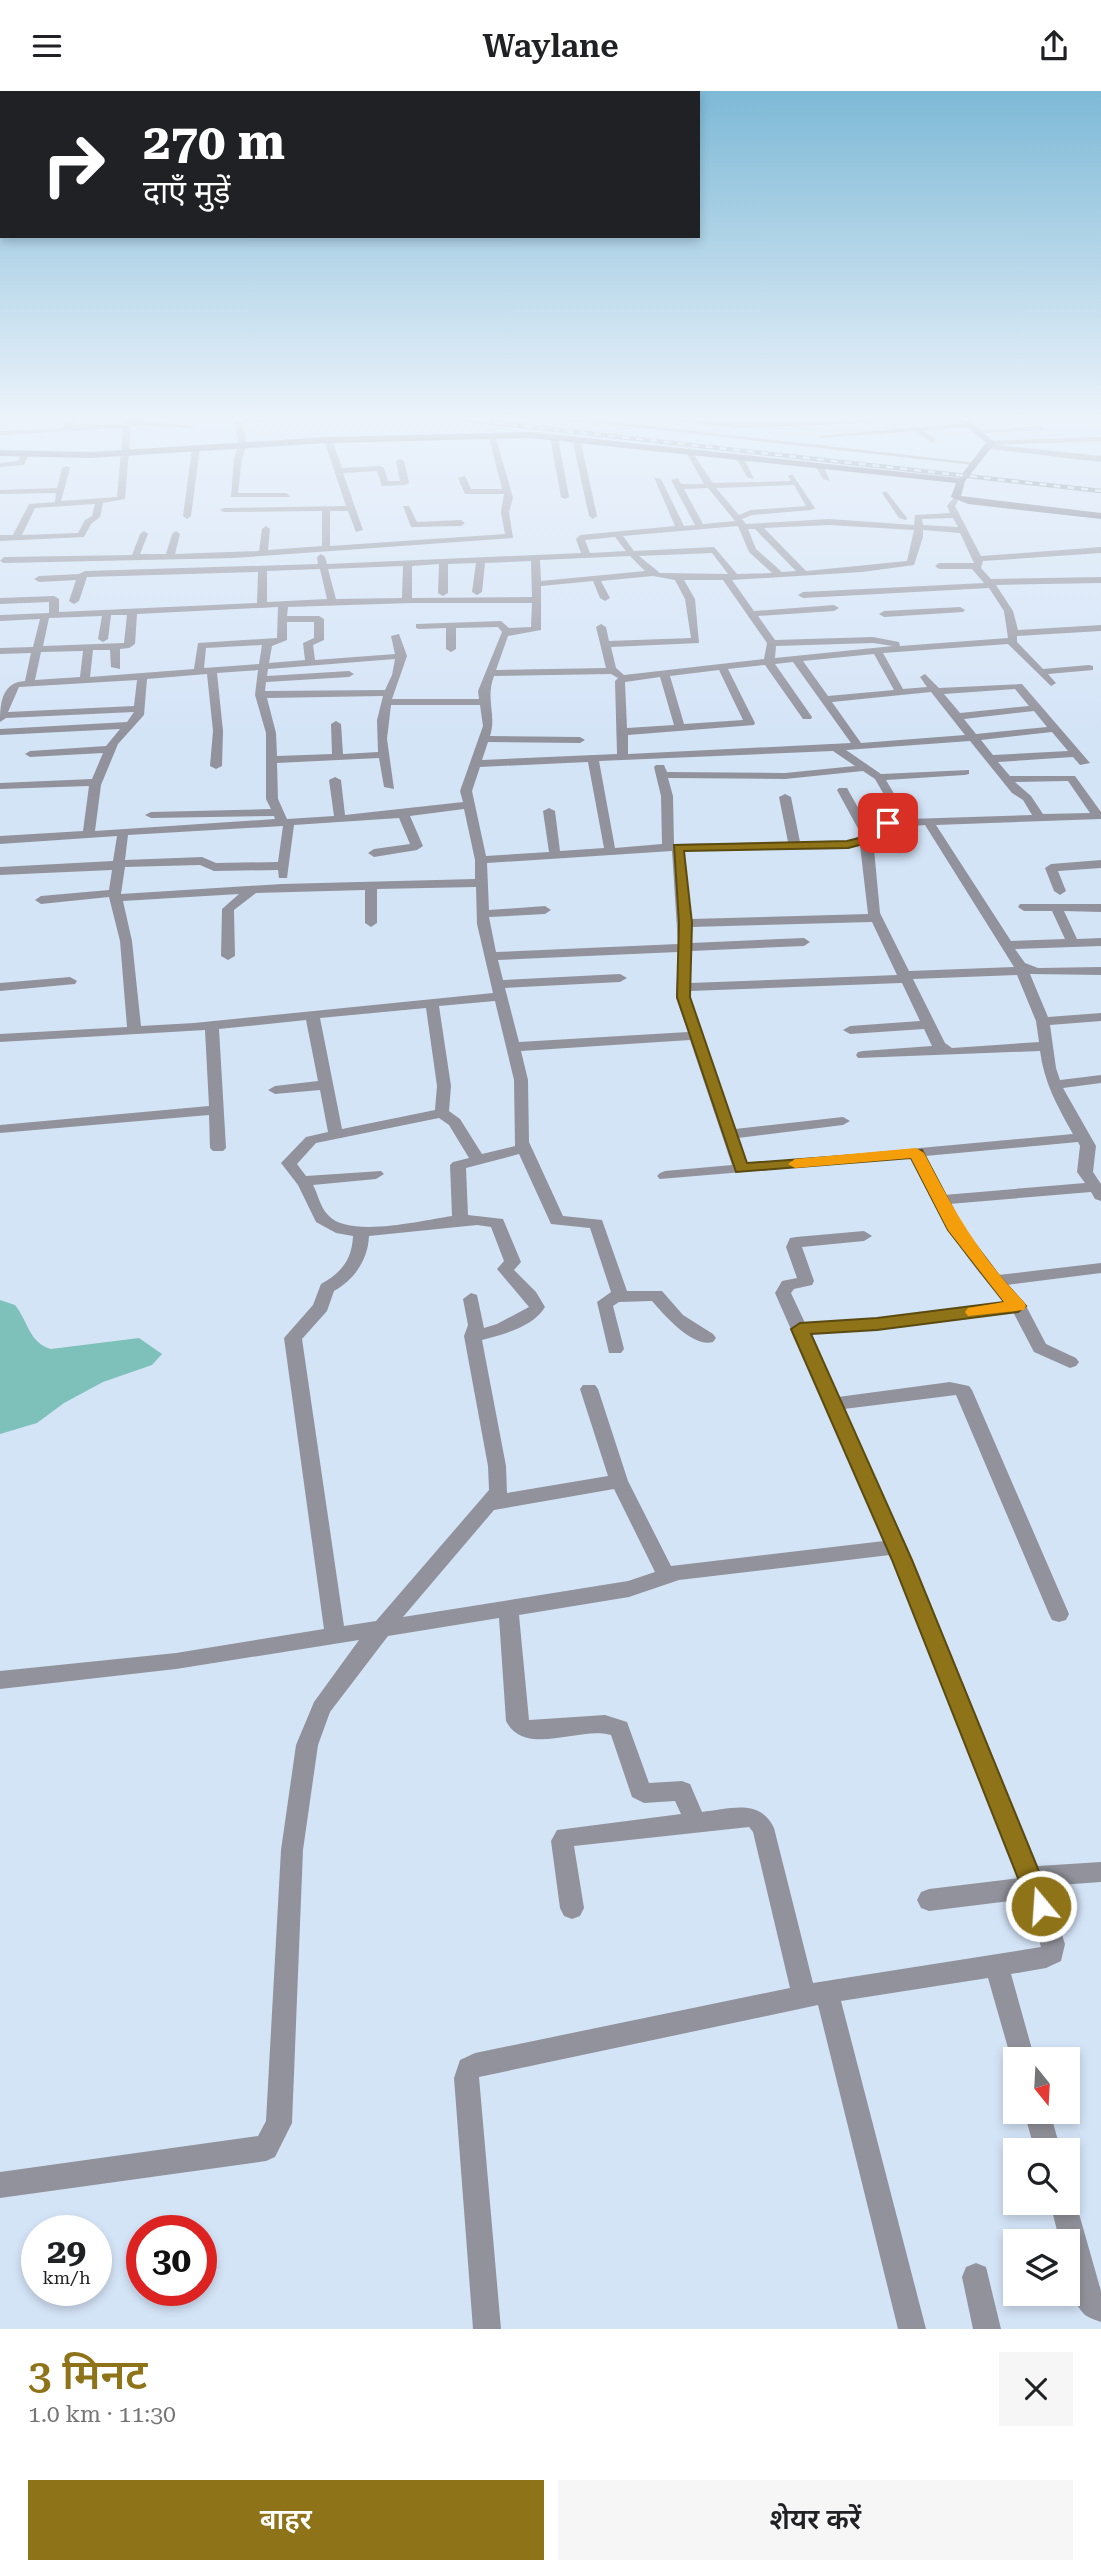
<!DOCTYPE html>
<html lang="hi">
<head>
<meta charset="utf-8">
<style>
	body { margin:0; font-family:"Roboto Serif","Noto Sans Devanagari",serif; background:#f6f6f6; color:#202124; height:100vh; display:flex; flex-direction:column; font-size:26px; white-space:nowrap }
	* { box-sizing:border-box; margin:0 }
	p { font-size:23px; color:#757577 }
	.icon { flex:none; width:38px; height:38px; fill:none; stroke:currentColor; stroke-width:2; stroke-linecap:round; stroke-linejoin:round }
	.map { position:relative; height:2238px; overflow:hidden }
	.drawer { display:flex; flex-direction:column; background:#fff; flex:1 }
	.drawer>* { flex:none }
	.top-card { position:absolute; left:0px; top:0px; width:700px; height:147px; box-shadow:0 4px 10px #0003; background:#202124; color:#fff; overflow:hidden }
	.needle { width:46px; rotate:162deg }
	.tools { position:absolute; left:1003px; top:1956px; display:grid; gap:14px }
	.tools a { display:grid; place-items:center; width:77px; height:77px; border-radius:0px; background:#fff; box-shadow:0 4px 10px #0003; font-size:35px }
	.speed { position:absolute; left:21px; top:2124px; display:flex; gap:14px; font-size:35px; font-weight:700; text-align:center }
	.speed>* { display:grid; place-content:center; width:91px; height:91px; border-radius:50%; background:#fff; box-shadow:0 4px 10px #0003; line-height:1 }
	.speed small { font-size:18px; font-weight:400 }
	.speed .limit { border:10px solid #d22; background:#fff; color:#111 }
	.pin { position:absolute; display:grid; place-items:center; width:60px; height:60px; color:#fff; margin:-30px; border-radius:14px; box-shadow:0 4px 10px #0006 }
	.me { position:absolute; width:77px; margin:-38px; rotate:342deg; stroke-linejoin:round; filter:drop-shadow(0 0 5px #0008) }
	.turn { display:flex; align-items:center; gap:24px; height:147px; padding:0 28px; font-size:32px }
	.turn .icon { width:91px; height:91px; stroke-width:2.5 }
	.turn b { display:block; font-size:49px; line-height:60px }
	.round { display:grid; place-items:center; flex:none; width:74px; height:74px; border-radius:0px; background:#f6f6f6 }
	.overview { display:flex; align-items:center; justify-content:space-between; height:119px; padding:0 28px }
	h1 { font-size:42px; font-weight:600; line-height:52px; color:#8e7318 }
	.primary-button { display:flex; gap:14px; margin-top:auto; padding:14px 28px }
	.primary-button a { flex:1; height:80px; border-radius:0px; background:#8e7318; color:#fff; font-size:28px; font-weight:600; line-height:80px; text-align:center }
	.primary-button a+a { background:#f6f6f6; color:#202124 }
	header { display:flex; justify-content:space-between; align-items:center; height:91px; padding:0 28px; background:#fff; font-size:32px; font-weight:600 }
	.map>svg:first-child { display:block }
	.water { fill:#7ec1bb }
	.lines { fill:none; stroke-linecap:round; stroke-linejoin:round }
	.minor { fill:#92929c; fill-rule:evenodd }
	.tertiary { fill:#92929c; fill-rule:evenodd }
	.secondary { fill:#6c6c7a; fill-rule:evenodd }
	.rail-casing { stroke:#747e8a; stroke-width:4.5 }
	.rail { stroke:#d4e4f7; stroke-width:2.5; stroke-dasharray:7; stroke-linecap:butt }
	.route { fill:#8e7318; stroke:#5c4b10; stroke-width:2 }
	.slow { fill:#f59e0b }
</style>
</head>
<body>
<header><svg class="icon" aria-label="menu" viewBox="0 0 24 24"><path d="M4 6h16M4 12h16M4 18h16"/></svg>Waylane<svg class="icon" aria-label="share" viewBox="0 0 24 24"><path d="M12 15V3M7 8l5-5 5 5M5 13v7h14v-7"/></svg></header>
<div class="map">
<svg width="1101" height="2238" viewBox="0 0 1101 2238">
	<rect width="100%" height="100%" fill="#d4e4f7"/>
	<!-- water -->
	<path class="water" d="M0 1209 15 1214C28 1230 29 1252 51 1258L139 1247 162 1263 152 1274 103 1291 64 1312 37 1332 0 1343Z"/>
	<g class="lines">
		<!-- minor -->
		<g class="minor">
			<path d="M66 329H74L71 335 123 333V329H131L195 335 191 337 131 334 125 408 103 412 100 426 91 433 84 446 0 450V444H13L29 413 55 411 56 402 0 403V399L57 397 62 377 66 375 70 377 61 410 117 406 123 337 0 344V340L63 337ZM95 413 92 425 85 429 78 442 22 444 35 417Z"/>
			<path d="M234 329H263L242 332 247 354 242 367 238 402H287L290 406H231L234 367 239 354Z"/>
			<path d="M570 329H594L978 372 974 374Z"/>
			<path d="M676 329 728 332 892 329 888 331 736 337Z"/>
			<path d="M969 332 972 336 923 340 936 348 933 352 914 340 822 347 818 345Z"/>
			<path d="M1040 335 1043 339 977 342 973 340Z"/>
			<path d="M488 342 495 344 513 407 509 421 513 447 234 467 4 472 0 470 4 466 132 464 140 443 144 440 148 443 140 463H166L172 443 176 440 180 443 175 463 259 460 262 438 266 435 270 438 268 459 322 455V420L224 421 220 419 224 417 346 415 324 349 328 347 332 349 342 377 380 375 384 377 388 390H400L396 370 400 368 404 370 409 392 405 394 382 395 377 380 343 382 363 439 356 441 348 420H330V455L505 443 501 421 504 403H465L458 387 465 385 471 398H502Z"/>
			<path d="M554 344 558 346 569 406 565 408 561 406 550 346Z"/>
			<path d="M576 345 580 347 597 425 593 428 589 425 572 347Z"/>
			<path d="M1101 346V350L991 354 987 352 991 350Z"/>
			<path d="M196 355 200 357 191 425 187 428 183 425 192 357Z"/>
			<path d="M689 357 713 392 791 390 788 385 792 383 815 417 811 419 752 424 742 428 746 433 829 428 914 434 915 424 950 422 947 415 956 404 960 406 955 415 981 465 1101 456V462L983 470 981 477 991 488 1101 486V492L996 494 1013 520 1018 539 1101 534V540L1017 545V551L1043 578 1089 574 1093 575V579L1048 583 1056 592 1051 595 1008 553 883 562 903 598 927 596 920 586 925 583 939 597 1022 593 1090 672 1080 674 1073 666 998 671 1010 685H1075L1101 721V728L936 734 1011 850 1065 848 1052 820H1024L1018 816 1020 813H1101V821L1064 820 1077 848 1101 847V855L1015 858 1025 872 1038 877 1101 876V884L1030 883 1048 926 1101 922V930L1050 934 1056 977 1060 989 1101 984V992L1063 997 1096 1055 1093 1081 1101 1093V1110L1095 1108 1091 1101 949 1113 955 1126 998 1184 1101 1172V1182L1007 1194 1024 1211 1046 1253 1076 1267 1079 1271 1076 1275 1070 1277 1034 1261 1013 1221 877 1239 810 1243 838 1306 950 1291 969 1295 972 1299 1069 1523 1066 1529 1059 1531 1052 1529 1049 1523 956 1304 844 1318 907 1456 1038 1775 1101 1771V1791L1046 1795 1065 1853 1061 1870 1046 1877 1011 1883 1035 1969H1015L1014 1978 988 1887 841 1910 926 2238H898L818 1914 479 1986 501 2238H473L454 1987 460 1969 475 1962 790 1897 753 1741 749 1736 574 1755 584 1817 580 1825 572 1828 564 1825 560 1817 551 1750 557 1739 681 1723 675 1710 644 1712 632 1706 611 1644C580 1635 525 1667 506 1630L499 1527 388 1545 330 1621 318 1654 303 1759 292 2032 275 2066 266 2070 0 2107V2081L258 2045 266 2030 281 1759 296 1654 314 1611 359 1549 176 1578 0 1598V1580L176 1562 324 1538 284 1247 313 1214 321 1193C341 1182 352 1169 353 1145L336 1142 316 1131 298 1094 281 1072 306 1046 328 1041 320 999 275 1003 268 999 275 995 318 990 306 929 219 938 226 1057 223 1060H213L210 1057 209 1024 0 1042V1034L209 1015 205 939 0 951V943L127 936 120 850 109 806 41 813 35 809 41 805 109 799 112 779 0 784V776L113 770 117 745 0 753V745L83 740 89 695 0 698V692L92 688 103 662 30 666 25 663 30 660 106 655 120 638 0 644V638L127 631 134 621 6 627 0 631C0 612 2 591 25 590L31 562 0 563V557L33 556 40 528 0 530V524L49 522V511L0 513V507L54 505 59 508V521L257 512 258 481 87 486 79 510 74 513 69 510 76 489 39 491 34 488 39 485 79 483 85 480 318 473 317 466 321 463 325 466 327 473 581 462 576 448 580 444 675 435 654 386 661 388 684 435 695 434 671 389 678 387 681 393H704L685 359ZM794 394 806 415 751 419 739 424 716 397ZM708 397 735 430 703 433 684 398ZM953 427 958 436 923 434 922 428ZM829 434 914 439 907 470 806 480 764 437ZM738 435 749 461 772 482 737 483 714 456 634 460 623 445ZM748 438H755L796 480 782 481 756 458ZM923 439 960 442 974 472H939L935 475 939 478H972L984 492 803 501 798 504 803 507 989 497 1004 520 1008 547 900 555 899 551 873 546 775 549 758 525 834 520 839 517 834 514 754 520 732 489 862 481 914 474 923 446ZM615 446 626 460 590 462 585 449ZM712 462 728 483 660 482 639 465ZM630 465 645 480 541 490 540 469ZM531 470 532 506 412 507V475L439 473 438 502 443 505 448 502V473L476 472 472 501 477 504 482 501 485 472ZM403 475 402 507 336 508 328 478ZM320 478 327 508 267 511V480ZM653 485 675 489 685 508 691 547 609 550 606 536 601 533 596 536 606 577 496 579 508 545 541 539V495L593 490 600 507 605 510 610 507 601 490ZM684 489H723L767 552 764 568 624 584 616 577 611 556 699 552 695 508ZM411 512H532L531 536 509 537 501 530 416 533V537L419 538 446 537V558L451 561 456 558V537L498 536 502 541 478 600 479 608H392L407 565 399 543 391 545 395 563 315 569 313 554 324 549V528L319 525H287L288 516ZM278 516 277 547 198 552 194 578 90 586 93 559H110L111 576 120 578V558L129 557 135 553 137 523ZM111 524H127L124 552 43 555 49 527 102 525 98 548 103 551 108 548ZM287 531H314V547L303 552 305 569 269 572 272 555 287 549ZM873 552 893 555 775 567 776 555ZM262 554 259 573 204 577 206 557ZM83 560 80 586 35 589 41 561ZM874 563 894 599 828 605 803 570ZM395 568 392 584 385 599 265 600 266 591 349 586 354 583 349 580 267 585 268 578ZM793 571 851 652 628 663V644L754 634 755 632 728 578 765 574 803 628H811L812 626 775 573ZM258 579 255 604 266 642V708L271 718 151 721 145 724 151 727 274 725 275 728 95 740 101 694 118 653 144 624 147 588 207 583 213 640 210 675 216 678 222 675 223 640 217 582ZM719 579 743 629 684 633 670 585ZM611 583 618 587 615 590 617 663 482 669 488 651 580 652 585 649 580 646 490 645C497 623 485 609 494 585ZM660 586 674 634 627 637 625 591ZM137 589 134 615 8 621 19 596ZM1015 598 1029 615 960 622 944 603ZM931 601 965 644 861 652 832 611ZM383 605 377 629 378 661 343 663 341 633 336 630 331 633 332 663 277 665 276 642 267 607ZM391 614H480L483 635 460 700 463 711 345 724 341 689 335 686 329 689 334 725 287 728 278 708 277 672 379 667 384 696 394 698 387 648ZM1034 620 1047 636 976 643 964 628ZM1052 641 1068 660 993 664 981 649ZM970 650 1012 702 1023 709 1032 724 909 728 886 689 965 684 969 683V679L881 683 846 659ZM833 660 855 675 785 682 667 681 664 674H656L654 676 661 705 662 753 615 757 599 670ZM588 671 604 757 560 760 555 720 549 717 543 720 549 761 486 765 472 700 480 676ZM863 680 875 688 898 728 868 734 847 697H839L837 699 861 743C848 756 818 751 800 751L791 706 785 703 779 706 788 751 674 753 673 705 668 687 785 688ZM1068 690 1090 722 1043 723 1031 705 1015 691ZM464 718 475 769V788L282 793 121 803 125 776 200 774 214 780 278 779 279 787H287L294 734 399 727 410 753 374 758 368 762 374 766 417 759 423 755 410 725ZM925 734 1014 876 909 880 880 822 874 758 869 749 877 738ZM283 735 278 771 216 772 202 766 125 769 128 744ZM860 754 868 823 691 828 684 759 848 758ZM672 760 678 853 496 861 489 826 545 823 551 819 545 815 489 819 487 772ZM476 796 477 833 493 902 194 932 141 935 132 850 123 810 239 803 222 818 221 865 228 869 235 865 234 819 256 802 365 799V832L371 836 377 832V798ZM872 831 897 884 690 892 691 860 804 855 810 851 804 847 691 852V836ZM678 861 676 907 688 941 519 951 505 897 620 891 627 887 620 883 503 889 498 869ZM1017 884 1036 930 1039 951 952 957 945 952 913 888ZM902 892 920 930 850 935 843 939 850 943 924 938 932 955 863 960 858 961 856 964 858 967 1040 960C1044 991 1057 1015 1073 1043L747 1073 738 1047 843 1034 850 1030 843 1026 735 1038 690 907V900ZM495 910 514 989 515 1055 482 1063 460 1028 449 1020 451 995 439 915ZM426 917 437 995 435 1019 342 1038 320 927ZM690 949 732 1074 665 1080 660 1082 657 1085 660 1088 911 1067C936 1120 963 1167 1005 1211L877 1227 805 1232 791 1202 794 1198 812 1194 814 1190 802 1156 864 1150 872 1145 864 1140 796 1146 790 1147 786 1156 797 1187 782 1190 775 1202 884 1450 671 1475 628 1390 598 1298 595 1294H583L580 1298 608 1385 507 1402 506 1375 482 1249C504 1243 533 1236 545 1216L536 1201 514 1179 521 1171 503 1128 468 1124 466 1077 519 1063 551 1133 590 1137 611 1201 597 1211 609 1262H621L624 1258 613 1215 619 1211 652 1210C664 1224 693 1257 713 1251L716 1247 713 1243 683 1224 662 1200H627L602 1129 563 1125 529 1051 528 989 521 960ZM439 1027 449 1034 469 1067 453 1071 450 1074 452 1125C423 1129 349 1148 328 1124 320 1116 318 1103 313 1094L376 1088 384 1083 381 1080 306 1085 297 1073 316 1052ZM1078 1051 1080 1055 1077 1081 1085 1092 944 1104 925 1065ZM477 1134 491 1136 504 1170 497 1178 529 1216 497 1233 484 1237 477 1204 471 1202 463 1208 468 1234 464 1245 488 1375 489 1399 376 1530 344 1535 302 1248 327 1220 334 1200C354 1189 368 1169 369 1145ZM614 1398 655 1481 628 1490 403 1526 494 1419ZM890 1464 1020 1787 929 1798 921 1801 917 1809 921 1817 929 1820 1027 1808 1041 1856 813 1892 774 1737C760 1707 729 1718 702 1721L690 1693 682 1690 649 1692 627 1631 605 1624 529 1629 519 1524 629 1506 679 1489Z"/>
			<path d="M22 361 29 363 24 374 0 376V372L18 370Z"/>
			<path d="M739 363 743 365 754 388 747 386 735 365Z"/>
			<path d="M819 372 823 374 830 390 823 388 815 374Z"/>
			<path d="M886 400 907 427 906 429 899 427 882 402Z"/>
			<path d="M403 415H409L417 431 461 429 465 432 461 435 411 436Z"/>
			<path d="M960 516 965 519 963 521 884 526 879 523 884 520Z"/>
			<path d="M1101 769V777L1058 780 1066 800 1060 804 1054 800 1045 777 1051 773Z"/>
			<path d="M70 886 77 890 75 893 0 900V892Z"/>
			<path d="M1024 2021H1050L1061 2060H1035Z"/>
			<path d="M1068 2101 1072 2103 1076 2112 1101 2200V2231C1096 2229 1089 2227 1085 2224 1067 2207 1068 2173 1068 2151H1060L1050 2112H1068Z"/>
			<path d="M976 2172 986 2176 1001 2238H973L962 2186 966 2176Z"/>
		</g>
		<!-- tertiary -->
		<path class="tertiary" d="M987 353 1101 365V371L990 358Z"/>
		<!-- secondary -->
		<path class="secondary" d="M960 329H969L995 352 965 390 961 405 1101 422V428L968 413 951 406 956 392 530 347 328 352 90 367 0 365V359L90 361 328 346 530 341 959 387 986 352Z"/>
		<defs>
			<path id="rail" d="M469 329 1101 400"/>
		</defs>
		<!-- rail casing -->
		<use href="#rail" class="rail-casing"/>
		<!-- rail -->
		<use href="#rail" class="rail"/>
	</g>
	<!-- sky -->
	<linearGradient id="sky" x2="0" y2="1"><stop stop-color="#7db9d6"/><stop offset="0.51" stop-color="#ecf3fb"/><stop offset="1" stop-color="#ecf3fb" stop-opacity="0"/></linearGradient>
	<rect width="1101" height="642" fill="url(#sky)"/>
	<!-- route -->
	<path class="route" d="M888 728 894 732 893 734 877 738 867 752 848 757 684 760 692 832 690 906 747 1072 922 1059 963 1137 1000 1186 1026 1215 1018 1221 877 1239 811 1243 912 1469 1053 1815 1049 1823 1041 1826 1033 1823 1029 1815 892 1469 791 1238 800 1232 877 1227 1004 1211 948 1139 911 1067 736 1081 677 906 679 832 674 754 847 750 859 747 869 733Z"/>
	<!-- slow -->
	<path class="slow" d="M916 1057 924 1062C953 1118 979 1165 1024 1211L1026 1215 1024 1219 968 1225 965 1221 968 1217 1004 1211 948 1139 911 1067 795 1077 788 1073 795 1068Z"/>
</svg>
<div class="tools">
<a><svg class="needle" viewBox="-14 -14 28 28"><path d="M0-13l5 13h-10z" fill="#e53935"/><path d="M0 13l5-13h-10z" fill="#757577"/></svg></a>
<a><svg class="icon" aria-label="search" viewBox="0 0 24 24"><circle cx="10" cy="10" r="6"/><path d="M15 15l6 6"/></svg></a>
<a><svg class="icon" aria-label="layers" viewBox="0 0 24 24"><path d="M12 4l9 5-9 5-9-5zM3 14l9 5 9-5"/></svg></a>
</div>
<div class="speed"><div>29<small>km/h</small></div><div class="limit">30</div></div>
<div class="pin" style="left:888px;top:732px;background:#d93025"><svg class="icon" aria-label="arrive" viewBox="0 0 24 24"><path d="M6 21V4h12l-3 4 3 4H6"/></svg></div>
<svg class="me" style="left:1041px;top:1815px" viewBox="-20 -20 40 40"><circle r="17" fill="#8e7318" stroke="#fff" stroke-width="3"/><path d="M0-11L8 9 0 5-8 9z" fill="#fff"/></svg>
<div class="top-card">
<div class="turn"><svg class="icon" aria-label="right" viewBox="0 0 24 24"><path d="M7 20v-9h11M14 6l5 5-5 5"/></svg><div><b>270 m</b>दाएँ मुड़ें</div></div>
</div>
</div>
<section class="drawer">
<div class="overview"><div><h1>3 मिनट</h1><p>1.0 km · 11:30</p></div><a class="round"><svg class="icon" aria-label="close" viewBox="0 0 24 24"><path d="M6 6l12 12M18 6L6 18"/></svg></a></div>
<div class="primary-button"><a>बाहर</a><a>शेयर करें</a></div>
</section>
</body>
</html>
